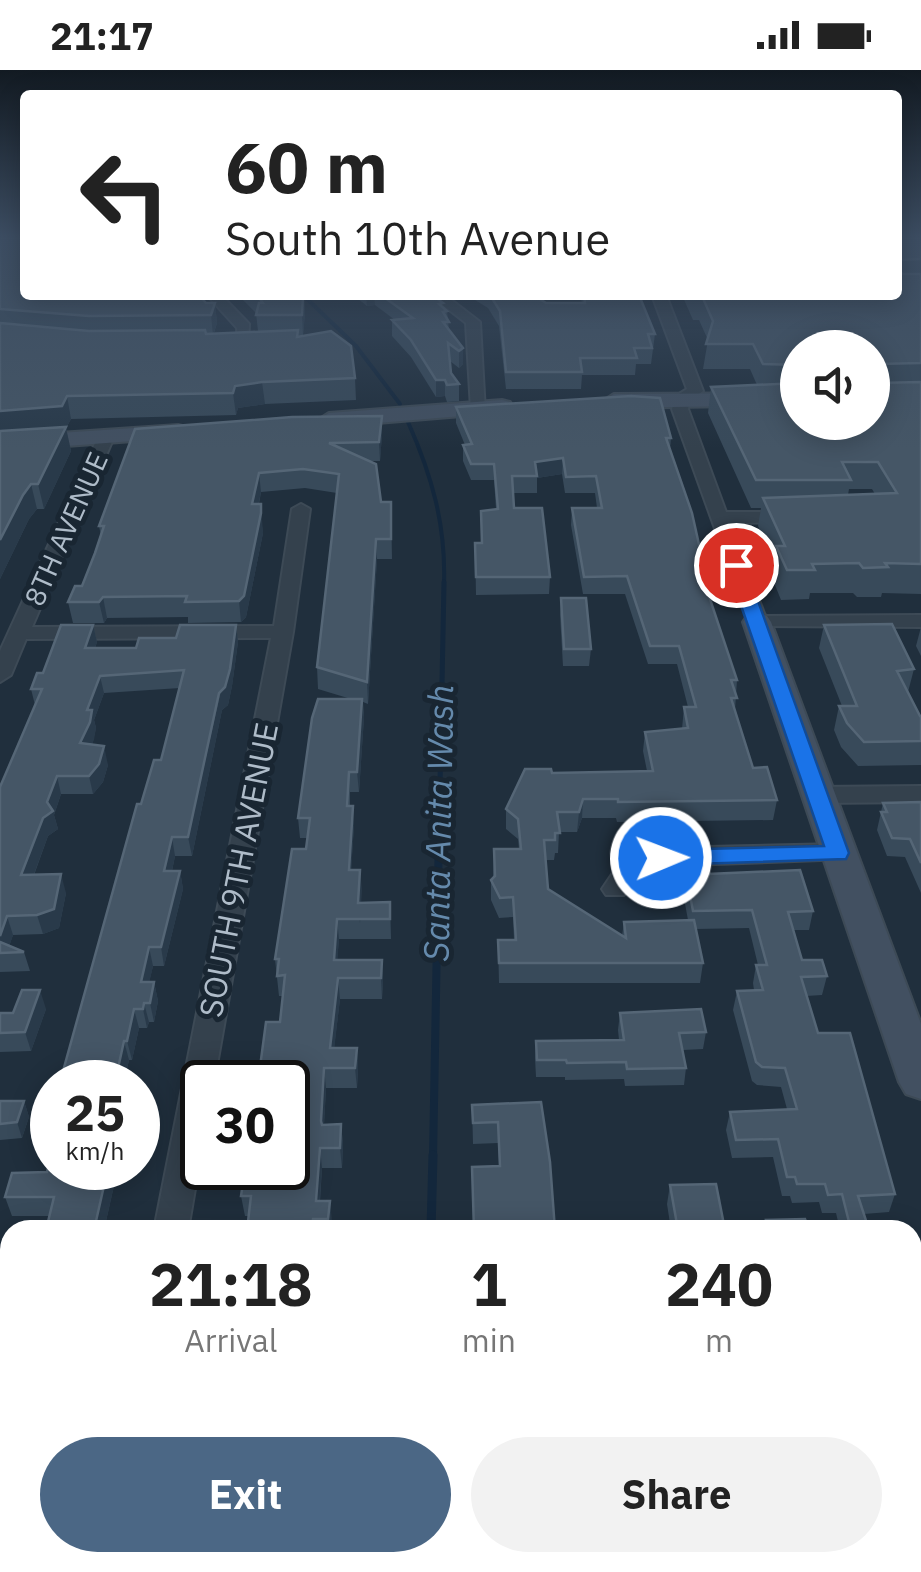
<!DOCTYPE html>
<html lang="en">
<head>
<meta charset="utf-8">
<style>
	body { margin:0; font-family:"IBM Plex Sans",sans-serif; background:#f2f2f2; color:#222; height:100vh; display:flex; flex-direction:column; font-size:38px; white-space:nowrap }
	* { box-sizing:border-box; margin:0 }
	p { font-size:32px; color:#767676 }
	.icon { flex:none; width:55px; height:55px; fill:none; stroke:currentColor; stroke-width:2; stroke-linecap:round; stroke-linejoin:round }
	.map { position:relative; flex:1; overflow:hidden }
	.side { position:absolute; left:0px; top:1150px; width:922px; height:352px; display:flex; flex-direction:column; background:#fff; border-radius:30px 30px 0 0; box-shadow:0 5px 25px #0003 }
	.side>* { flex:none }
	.hud { position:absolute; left:20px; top:20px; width:882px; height:210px; border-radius:10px; box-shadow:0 5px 25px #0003; background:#fff; color:#222; overflow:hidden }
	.buttons { position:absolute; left:780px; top:260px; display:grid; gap:20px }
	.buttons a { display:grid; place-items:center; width:110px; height:110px; border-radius:50%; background:#fff; box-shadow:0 5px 25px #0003; font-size:50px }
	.speed { position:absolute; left:30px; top:990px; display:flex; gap:20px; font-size:50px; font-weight:700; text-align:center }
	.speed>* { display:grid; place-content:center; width:130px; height:130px; border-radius:50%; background:#fff; box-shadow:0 5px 25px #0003; line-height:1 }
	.speed small { font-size:25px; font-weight:400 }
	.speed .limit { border:5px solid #111; border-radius:15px; background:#fff; color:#111 }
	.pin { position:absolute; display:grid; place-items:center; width:85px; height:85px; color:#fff; margin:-42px; border:5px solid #fff; border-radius:50%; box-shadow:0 2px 10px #0007 }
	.me { position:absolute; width:110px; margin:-55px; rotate:89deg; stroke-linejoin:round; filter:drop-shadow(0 0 8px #0008) }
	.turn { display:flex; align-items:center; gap:35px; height:210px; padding:0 40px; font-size:45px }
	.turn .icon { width:130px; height:130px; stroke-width:2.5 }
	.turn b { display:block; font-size:70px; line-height:85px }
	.eta { display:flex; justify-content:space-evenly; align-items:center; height:170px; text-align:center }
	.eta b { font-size:60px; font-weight:800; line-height:70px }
	.action { display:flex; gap:20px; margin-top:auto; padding:20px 40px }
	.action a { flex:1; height:115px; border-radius:60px; background:#4b6785; color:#fff; font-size:40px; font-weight:800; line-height:115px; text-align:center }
	.action a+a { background:#f2f2f2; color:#222 }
	.status { display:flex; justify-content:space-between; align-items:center; height:70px; padding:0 50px; background:#fff; direction:ltr }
	.status svg { height:28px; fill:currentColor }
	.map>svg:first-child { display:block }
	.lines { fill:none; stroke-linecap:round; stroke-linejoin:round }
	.stream-far3 { stroke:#13273c; stroke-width:4 }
	.stream-far2 { stroke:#13273c; stroke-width:5 }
	.stream-far1 { stroke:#13273c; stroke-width:8 }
	.stream { stroke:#13273c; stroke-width:9 }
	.street-casing { stroke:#3d4a56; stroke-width:4 }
	.secondary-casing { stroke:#3d4a56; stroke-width:4 }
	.street { fill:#34414d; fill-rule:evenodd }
	.secondary { fill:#425061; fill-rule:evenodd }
	.wall { fill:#384a5a; fill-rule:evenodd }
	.shaded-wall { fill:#293a4a }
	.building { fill:#455666; stroke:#556676; stroke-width:2.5 }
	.route { fill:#1a73e8; stroke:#114b97; stroke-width:2.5 }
	.labels { text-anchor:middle; stroke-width:10; stroke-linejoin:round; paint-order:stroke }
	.far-street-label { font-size:28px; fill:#afbcc9; stroke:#192632 }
	.street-label { font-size:32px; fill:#afbcc9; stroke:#192632 }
	.water-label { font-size:35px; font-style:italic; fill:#658aac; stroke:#192632 }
</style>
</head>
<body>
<div class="status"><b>21:17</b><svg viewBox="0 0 49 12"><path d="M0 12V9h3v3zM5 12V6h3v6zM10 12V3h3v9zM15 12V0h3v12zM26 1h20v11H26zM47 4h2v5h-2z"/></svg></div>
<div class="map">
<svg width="921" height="1502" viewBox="0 0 921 1502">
	<rect width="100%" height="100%" fill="#202f3d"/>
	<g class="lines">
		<!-- stream-far3 -->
		<g class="stream-far3">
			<path d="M303 225 356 276 400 334"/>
			<path d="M408 352C432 406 446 455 444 514"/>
		</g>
		<!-- stream-far2 -->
		<path class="stream-far2" d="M439 765 444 512"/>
		<!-- stream-far1 -->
		<path class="stream-far1" d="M433 1087 439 762"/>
		<!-- stream -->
		<g class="stream">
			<path d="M431 1160 433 1085"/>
			<path d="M424 1492V1502"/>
		</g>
		<defs>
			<g id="street">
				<path d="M207 225H221L249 254 248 276H238L237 258Z"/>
				<path d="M430 225H445L480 252 485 342 471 339 466 253Z"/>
				<path d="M652 225H666L703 321 689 331 688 339 726 442H795L804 447 795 452 730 453 765 546 921 545V557L750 556 672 339 676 326 687 319Z"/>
				<path d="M106 362 114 367 32 557 274 556 292 439 301 434 310 439 293 562 214 1012H202V1078L188 1160H154L271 568 26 569 11 605 0 612V581L98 367Z"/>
				<path d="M921 716V732L818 733 806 725 818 717Z"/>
				<path d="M838 774 847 777 851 783 847 789 661 796 641 800 624 825H606L602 819 623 788 661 778Z"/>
				<rect x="0" y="1263" width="10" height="36"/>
				<path d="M86 1492H128L126 1502H84Z"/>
			</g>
			<g id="secondary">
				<path d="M798 323V335L614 338 603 331 614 324Z"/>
				<path d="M502 330 510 332 513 337 510 342 329 357 318 350 329 343Z"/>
				<path d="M178 355 186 357 189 362 186 367 0 381V367Z"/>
				<path d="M757 543 767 546 771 552 921 954V1029L906 1024 899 1012 743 552 747 546Z"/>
			</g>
		</defs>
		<!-- street casing -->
		<use href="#street" class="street-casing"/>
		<!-- secondary casing -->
		<use href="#secondary" class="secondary-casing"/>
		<!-- street -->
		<use href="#street" class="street"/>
		<!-- secondary -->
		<use href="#secondary" class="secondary"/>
	</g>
	<!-- wall -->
	<g class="wall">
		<path d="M0 168 25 225 215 233 217 253 214 263 258 261 256 243 238 225H304L305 243 303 265 299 266 355 308 356 330 265 334 238 338 236 345 71 349 66 358 71 381 44 439H37L29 449 0 509Z"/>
		<path d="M898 168H921V524L882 523 881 527H857L853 523H810L809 529 781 530 771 505 774 490 758 456 761 438H751L708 343 711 317 757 315 750 299H703L708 270 699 250H693L682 225H898ZM798 278H872V352H798ZM849 419H872L875 424 848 425Z"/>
		<path d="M353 225H432L447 241 449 260 463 278V294L459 298 450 291 451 303 459 314V331L447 332 445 326 436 327 411 287 392 266V250H395L375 235 367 236Z"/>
		<path d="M467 225H534L546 233H582L580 225H639L655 264 651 294H636L635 305H582L581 319H506L499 256 488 238Z"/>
		<path d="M456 337 671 368 670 379 700 479 699 488 705 505 704 513 737 610 735 640 753 698 777 730 773 750 617 752 616 748H582L577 762H559L558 783H555L554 790H545L548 819 622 866 624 852 688 850 683 823 686 805 813 841 809 860H793L802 890 827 906 822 925 806 926 818 963 895 1124 889 1142 864 1144 869 1160H887H840L836 1143H822L819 1132 792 1133 790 1126H782L773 1087 732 1088 726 1060 730 1042 787 1039 781 1017 757 1015 752 1011 733 940 737 921 754 920 753 913 756 895H758L749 858 696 859 703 893 700 913H499L498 870H514L513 847 499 848 491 830V810L493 807 494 779H519L518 769 506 759V739L552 703 647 701 643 681 645 662 682 659 684 637H688L677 594H648L625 524H583L571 455 572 438H597L595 423H565L562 404 537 408V423H513L514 438 550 507 549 524 476 525 475 473H481L496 439 494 410H471L463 391V375H465L456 353Z"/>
		<path d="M135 359 382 364 380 391H370L381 432H391L392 489H377L368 634 363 632 364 647 359 722H350V736L354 755 351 800H360L361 833 390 832 391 869H339L337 890H382L383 910 382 929H340L334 978H357L358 998 357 1018H326L324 1055 341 1054 343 1074 342 1098H322L320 1131H330L331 1160H247L249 1146H245L241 1126 259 1099 283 926H279L275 889 306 779 308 768H300L298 748 351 629 318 619 317 597 337 423 305 418 261 422 259 434 263 463 246 547 241 552 188 553V547L107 548 104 553H73L68 532 82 516 95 483 101 466 99 456Z"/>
		<path d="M561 528 591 579 589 596H563L560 545Z"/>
		<path d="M93 555 97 572 95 578H136L236 555 238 572 232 616 228 635 222 640 192 786H175L172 801H180L183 819 164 896H153L149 912H154L158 931 154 952H149L147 958H139L132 990H129L124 1012H60L141 734 161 690 180 618 104 623 94 650 96 658 92 675 108 695 103 712 93 724H61L54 745 58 759 48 766 34 805 66 823 59 858 43 864 13 865 9 876 24 882 30 901 0 902V717L35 635 31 619 43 603Z"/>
		<path d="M824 555 914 599 908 622 920 646H921V695L858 696 841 677 834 660 839 636H842L819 578Z"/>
		<path d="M921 557V586L916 576Z"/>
		<path d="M921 732V823L905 787 887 786 877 760 883 733Z"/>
		<path d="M46 939 31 981 0 982V943Z"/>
		<path d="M620 943 706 962 703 979 683 980 686 998 684 1015 625 1016 624 1009 565 1010V1007H536L535 988 536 971 619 970 618 960Z"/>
		<path d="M0 1031H24L29 1047 22 1068 0 1070Z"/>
		<path d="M541 1032 555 1160H473L472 1097 499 1096 498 1073 473 1074 472 1035Z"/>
		<path d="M118 1098 104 1160H46L49 1146H12L5 1127 47 1102Z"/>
		<path d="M670 1115 725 1160H671L667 1134Z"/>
		<rect x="0" y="1179" width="10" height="48"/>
		<path d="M912 1247H921V1409L912 1410Z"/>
		<path d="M0 1334H10V1444L0 1445Z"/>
		<path d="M189 1492H318L317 1502H201L190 1495Z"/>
	</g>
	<!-- shaded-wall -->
	<g class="shaded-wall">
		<path d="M304 225 305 243 303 265 302 245Z"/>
		<path d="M366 225H374L375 235 367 236Z"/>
		<path d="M215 233 217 253 213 265 211 245Z"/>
		<path d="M463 278V294L459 298V281Z"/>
		<path d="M436 310H445V326L436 327Z"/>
		<path d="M262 312 265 334 238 338 236 345 233 323 235 316Z"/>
		<path d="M67 326 71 349 66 358 71 381 44 439 38 414 0 364V341Z"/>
		<path d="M382 346V364L380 391 379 372Z"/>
		<path d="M563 388 562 404 537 408 535 392Z"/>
		<path d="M259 403 261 422 254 454 252 434Z"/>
		<path d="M31 414 37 439 29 449 0 509V470L23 425Z"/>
		<path d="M261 434 263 463 246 547 241 552 239 531Z"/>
		<path d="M376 469 377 489 368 634 367 612Z"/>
		<path d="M103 527 107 548 104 553 99 532Z"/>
		<path d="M93 555 97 572 89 595 85 578Z"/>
		<path d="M236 555 238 572 232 616 228 635 222 640 192 786 188 767Z"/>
		<path d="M100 606 104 623 94 650 96 658 94 670 84 691 80 673 87 640Z"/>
		<path d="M362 629 364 647 359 722 357 702Z"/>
		<path d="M104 676 108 695 103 712 93 724 89 706Z"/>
		<path d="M57 706 61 724 54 745 58 759 48 766 27 823 21 805Z"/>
		<path d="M583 729 582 748 577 762 579 742Z"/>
		<path d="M353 736 354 755 350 820 349 800Z"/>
		<path d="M172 767 175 786 168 820 164 801Z"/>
		<path d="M360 800 362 820 360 853 358 833Z"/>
		<path d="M180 801 183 819 164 896 161 877Z"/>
		<path d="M61 804 66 823 59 858 43 864 37 845Z"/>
		<path d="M7 846 13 865 7 883 0 876V866Z"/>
		<path d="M337 849 339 869 336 910 334 890Z"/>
		<path d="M149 877 153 896 145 931 141 912Z"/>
		<path d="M382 890 383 910 382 929 381 908Z"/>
		<path d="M338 908 340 929 332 998 330 978Z"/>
		<path d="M154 912 158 931 154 952 150 933Z"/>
		<path d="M40 920 46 939 31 981 25 962Z"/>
		<path d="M144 933 149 952 147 958 143 939Z"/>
		<path d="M134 939 139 958 132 990 127 971Z"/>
		<path d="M124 971 129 990 124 1012H115Z"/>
		<path d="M357 978 358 998 357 1018 355 998Z"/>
		<path d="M324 998 326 1018 323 1071 321 1051Z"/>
		<path d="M24 1031 29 1047 22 1068 17 1052Z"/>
		<path d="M341 1054 343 1074 342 1098 340 1078Z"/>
		<path d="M320 1078 322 1098 318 1151 316 1131Z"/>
		<path d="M108 1098H118L104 1160H94Z"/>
		<path d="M330 1131 332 1151 331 1160H330L328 1149Z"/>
		<path d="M6 1421 10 1430V1439L4 1428Z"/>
		<path d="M13 1492H24L22 1502H10Z"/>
		<path d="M313 1492H318L317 1502H313Z"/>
	</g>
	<!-- building -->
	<g class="building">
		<path d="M0 168H25V225H199L206 233H215L211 245 89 246 0 239Z"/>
		<path d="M898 168H921V189L900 190 899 201 903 204H921V293L877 294 873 298 877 313 921 312V494L885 493 888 497 863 498 859 493 812 494 815 500H787L776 476H785L763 428 897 423 878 392H842L851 410H756L711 317 798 313V352H872V278H798V295L763 294 753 274H706L713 251 702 226 695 225H898Z"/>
		<path d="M257 225H303L302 245H256L259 233H263Z"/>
		<path d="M381 225H432L443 233 439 234 447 241 443 242 449 252H443L463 278 459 281 448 273 451 303 459 314 447 315 445 310H436L411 270 392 250 413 248Z"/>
		<path d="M490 225H534L546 233H585L584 225H639L655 264H648L652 278H634L637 288H580L582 302H506L500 241Z"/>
		<path d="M0 253 89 261 205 260 206 264 298 260 297 267 331 261 351 276 355 308 262 312 235 316 233 323 67 326 62 336 0 341Z"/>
		<path d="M631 326 660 328 671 368H666L692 443 700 479 697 483 705 505H702L737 610H731L737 628H731L753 698 767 697 777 730 618 732V729H583L579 742H557L560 763H555V770H544L548 819 626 868 624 852 694 850 703 893H499L498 870H516L513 827 500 828 491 810 495 806 494 779H521L518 749 506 739 525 699H551L552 703 653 701 645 662 688 658 684 637H696L679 576H650L627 506 584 507 572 438H602L596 406 566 407 563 388 535 392 537 406H512L514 438H542L550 507H476L475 473H482L481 441 498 439 494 394H471L463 375 472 374 456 337Z"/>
		<path d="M382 346 379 372 329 373 376 394 381 432H391V469H376L367 612 317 597 339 404 303 399 259 403 252 434H261V443L244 526 239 531 185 532 187 526 103 527 99 532H68L75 516H82L95 483 104 456H99L135 359 292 347Z"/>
		<path d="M66 357 38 414H31L23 425 0 470V361Z"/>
		<path d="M561 528H586L591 579H564Z"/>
		<path d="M892 554 914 599 897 601 920 646H921V671L864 672 847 653 839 636H857L824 555Z"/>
		<path d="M61 555H93L85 578H136L139 568H176L180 555H236L230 599 225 617 219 623 188 767H172L164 801H180L161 877H149L141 912H154L150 933H144L143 939H134L127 971H124L115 1012H60L137 734H141L154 690H161L184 600 100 606 87 640H92L90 652 80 673 104 676 99 694 89 706H57L47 732 53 741 43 748 21 805 61 804 54 839 37 845 7 846 0 866V717L42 619H31L37 603H43Z"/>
		<path d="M318 629H362L357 702H349L347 736H353L349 800H360L358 833 390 832V849H337L334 890H382L381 908H338L330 978H357L355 998H324L321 1051 322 1055 341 1054 340 1078H320L316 1131H330L328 1149H313L312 1160H247L251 1126H241L245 1099 288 1098V1012H258L266 952H280L285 905 277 906 279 889H275L292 779H306L310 748H298L312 648Z"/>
		<path d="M921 732V793L910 769 892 768 881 742H887L883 733Z"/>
		<path d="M800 800 813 841 788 842 802 890H822L827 906 801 907 818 963H850L895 1124 858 1126 869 1160H887H851L842 1124 828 1125 825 1114H797L795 1107H787L778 1069 736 1070 730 1042 797 1039 785 998 762 997 756 992 737 921 763 920 756 895H767L752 840 693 841 686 805Z"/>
		<path d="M0 872 24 882 0 883Z"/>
		<path d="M22 920H40L25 962 0 963V943H13Z"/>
		<path d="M701 939 706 962 679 963 686 998 627 999 626 992 567 993 566 990H537L536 971 624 970 620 943Z"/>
		<path d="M0 1031H24L17 1052 0 1054Z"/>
		<path d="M541 1032 550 1092 555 1160H474L472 1097 500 1096 498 1052 473 1053 472 1035Z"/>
		<path d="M52 1082V1098H108L94 1160H46L54 1127H5L12 1103 47 1102Z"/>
		<path d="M716 1114 725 1160H678L670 1115Z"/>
		<path d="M805 1149 809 1160H769L766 1150Z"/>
		<path d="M0 1179H10V1208L0 1209Z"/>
		<path d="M912 1247H921V1392H914L917 1402H912Z"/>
		<path d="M0 1334H10V1421H6L4 1428H0Z"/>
		<path d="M0 1477H10V1492H13L10 1502H0Z"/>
		<path d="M207 1492H313V1499L279 1500V1502H206Z"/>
		<path d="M888 1492 890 1502H818L817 1500 843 1498 842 1493Z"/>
	</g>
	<!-- sky -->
	<linearGradient id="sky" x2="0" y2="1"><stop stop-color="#121a22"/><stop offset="0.44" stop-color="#3c4d62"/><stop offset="1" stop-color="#3c4d62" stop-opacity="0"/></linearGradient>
	<rect width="921" height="379" fill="url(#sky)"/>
	<!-- route -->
	<path class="route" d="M736 490 745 495 849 783 846 789 661 795 649 788 661 780 824 776 727 495Z"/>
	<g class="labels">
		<!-- far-street labels -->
		<g class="far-street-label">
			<text transform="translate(66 459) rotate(-66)" y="10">8TH AVENUE</text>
		</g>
		<!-- street labels -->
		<g class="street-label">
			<text transform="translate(239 800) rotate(-79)" y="11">SOUTH 9TH AVENUE</text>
		</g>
		<!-- water labels -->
		<g class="water-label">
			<text transform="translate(439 753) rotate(-89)" y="12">Santa Anita Wash</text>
		</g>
	</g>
</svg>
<div class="buttons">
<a><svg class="icon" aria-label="sound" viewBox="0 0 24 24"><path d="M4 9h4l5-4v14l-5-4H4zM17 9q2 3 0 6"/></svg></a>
</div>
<div class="speed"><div>25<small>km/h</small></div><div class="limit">30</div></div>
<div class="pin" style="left:736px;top:495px;background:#d93025"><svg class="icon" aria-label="arrive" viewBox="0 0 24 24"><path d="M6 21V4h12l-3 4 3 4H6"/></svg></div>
<svg class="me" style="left:661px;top:788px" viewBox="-20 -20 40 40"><circle r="17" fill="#1a73e8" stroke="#fff" stroke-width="3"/><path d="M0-11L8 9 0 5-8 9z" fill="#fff"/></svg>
<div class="hud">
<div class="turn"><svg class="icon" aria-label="left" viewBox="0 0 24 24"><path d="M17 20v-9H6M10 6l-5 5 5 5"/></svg><div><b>60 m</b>South 10th Avenue</div></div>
</div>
<section class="side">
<div class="eta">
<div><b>21:18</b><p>Arrival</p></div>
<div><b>1</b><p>min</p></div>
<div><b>240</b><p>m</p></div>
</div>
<div class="action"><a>Exit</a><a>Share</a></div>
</section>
</div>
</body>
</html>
